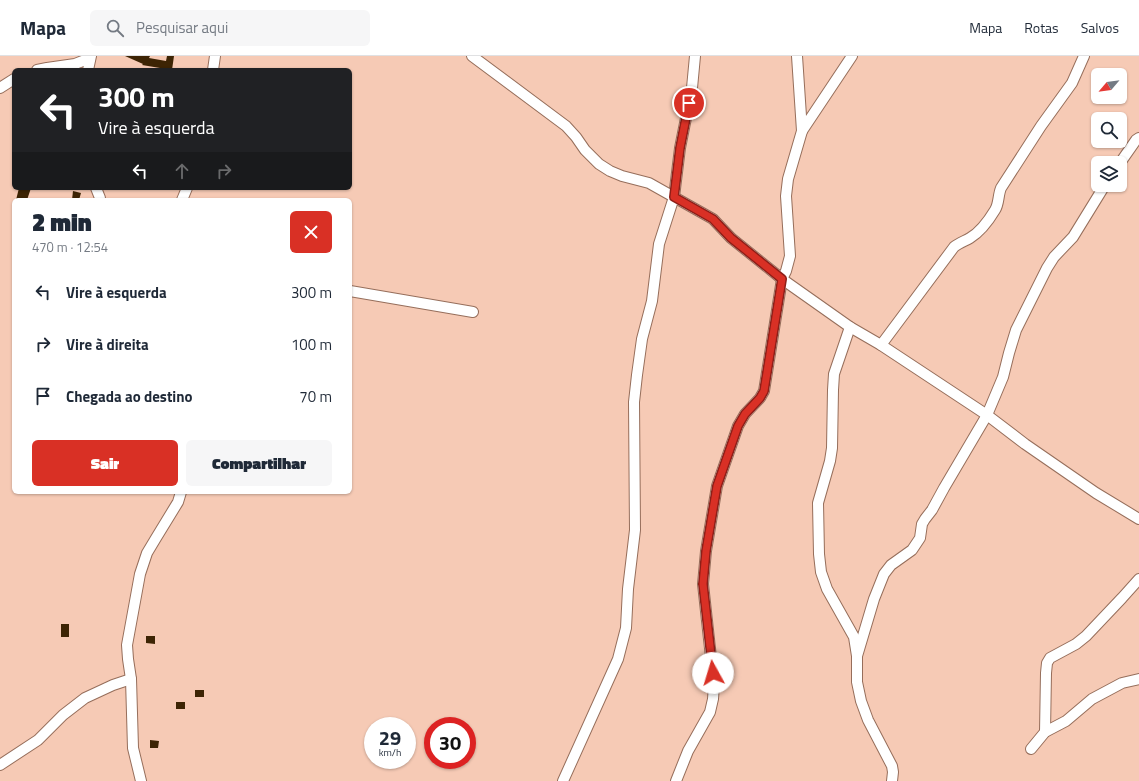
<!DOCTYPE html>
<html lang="pt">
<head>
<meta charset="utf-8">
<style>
	body { margin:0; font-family:"Titillium Web",sans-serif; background:#f6f6f7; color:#1f2937; height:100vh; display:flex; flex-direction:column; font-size:15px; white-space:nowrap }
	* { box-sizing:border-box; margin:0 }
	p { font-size:13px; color:#747a83 }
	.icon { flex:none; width:22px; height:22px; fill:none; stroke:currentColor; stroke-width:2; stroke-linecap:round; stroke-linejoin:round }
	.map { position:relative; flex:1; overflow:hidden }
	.sheet { position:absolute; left:12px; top:142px; width:340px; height:296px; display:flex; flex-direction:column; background:#fff; border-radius:6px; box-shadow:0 1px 3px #0004 }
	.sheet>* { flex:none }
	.hud { position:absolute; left:12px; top:12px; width:340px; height:122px; border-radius:6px; box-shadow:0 1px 3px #0004; background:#202124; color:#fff; overflow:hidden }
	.needle { width:26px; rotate:241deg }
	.fabs { position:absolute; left:1091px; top:12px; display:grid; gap:8px }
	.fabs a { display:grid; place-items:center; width:36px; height:36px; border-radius:6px; background:#fff; box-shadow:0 1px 3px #0004; font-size:20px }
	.speed { position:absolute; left:364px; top:661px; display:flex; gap:8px; font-size:20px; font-weight:700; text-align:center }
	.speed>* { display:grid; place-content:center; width:52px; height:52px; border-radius:50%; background:#fff; box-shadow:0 1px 3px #0004; line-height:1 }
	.speed small { font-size:10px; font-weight:400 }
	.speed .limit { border:6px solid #d22; background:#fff; color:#111 }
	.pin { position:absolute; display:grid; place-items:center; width:34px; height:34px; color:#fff; margin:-17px; border:2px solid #fff; border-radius:50%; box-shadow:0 1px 4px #0007 }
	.me { position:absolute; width:44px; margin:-22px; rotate:354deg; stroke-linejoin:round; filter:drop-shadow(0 0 3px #0008) }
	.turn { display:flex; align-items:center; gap:14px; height:84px; padding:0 20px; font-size:18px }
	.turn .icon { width:52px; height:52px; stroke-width:2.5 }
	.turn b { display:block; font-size:28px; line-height:34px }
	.lanes { display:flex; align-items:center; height:38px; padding:0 20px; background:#0003; justify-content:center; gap:20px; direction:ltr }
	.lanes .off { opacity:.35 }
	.round { display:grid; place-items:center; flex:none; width:42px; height:42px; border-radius:6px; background:#f6f6f7 }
	.summary { display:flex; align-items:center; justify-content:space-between; height:68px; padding:0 20px }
	h1 { font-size:24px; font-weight:800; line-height:30px }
	.button { display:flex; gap:8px; margin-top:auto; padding:8px 20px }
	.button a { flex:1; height:46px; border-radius:6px; background:#d93025; color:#fff; font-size:16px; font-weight:800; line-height:46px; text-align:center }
	.button a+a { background:#f6f6f7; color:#1f2937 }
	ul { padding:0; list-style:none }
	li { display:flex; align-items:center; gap:12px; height:52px; padding:0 20px }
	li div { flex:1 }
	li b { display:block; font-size:15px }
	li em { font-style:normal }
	header { display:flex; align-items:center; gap:24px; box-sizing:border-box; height:56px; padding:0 20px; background:#fff; border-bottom:1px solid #e0e1e3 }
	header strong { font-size:19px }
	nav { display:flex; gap:22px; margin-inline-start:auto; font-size:14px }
	.search { width:280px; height:36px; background:#f6f6f7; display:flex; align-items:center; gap:10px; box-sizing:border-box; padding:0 14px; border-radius:6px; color:#747a83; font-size:15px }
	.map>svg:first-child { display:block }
	.building { fill:#3d2404 }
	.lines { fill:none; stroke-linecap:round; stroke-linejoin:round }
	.street-casing { stroke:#966e5b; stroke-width:12 }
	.street { stroke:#fff; stroke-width:10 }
	.route-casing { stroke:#8d1f18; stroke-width:10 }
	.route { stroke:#d93025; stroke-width:7 }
</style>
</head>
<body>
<header>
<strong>Mapa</strong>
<div class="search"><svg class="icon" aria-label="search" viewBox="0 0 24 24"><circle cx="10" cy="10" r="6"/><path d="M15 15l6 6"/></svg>Pesquisar aqui</div>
<nav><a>Mapa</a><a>Rotas</a><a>Salvos</a></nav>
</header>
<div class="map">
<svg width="1139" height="725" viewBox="0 0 1139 725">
	<rect width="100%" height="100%" fill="#f6cab5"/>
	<!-- building -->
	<g class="building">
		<path d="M125 0H150L149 2 166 5 167 0H174L172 14 142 9 143 8Z"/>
		<path d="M19 132H31L27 144H16Z"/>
		<path d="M73 135 81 137 79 144H72Z"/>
		<rect x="61" y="568" width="8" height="13"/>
		<path d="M146 580H155V588L146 587Z"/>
		<rect x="195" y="634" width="9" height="7"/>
		<rect x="176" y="646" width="9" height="7"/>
		<path d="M150 684 159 685 158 692H150Z"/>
	</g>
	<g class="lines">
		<defs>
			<g id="street">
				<path d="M472 0 566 70 576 81 585 94 599 108 610 115 622 120 649 127 713 163 731 182 782 223 850 271 881 289 987 359 1025 388 1096 437 1139 463"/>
				<path d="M37 14 47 12 75 8 90 2"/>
				<path d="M88 14 91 0"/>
				<path d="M213 14 215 0"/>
				<path d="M0 32 14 23"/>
				<path d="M802 75 852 0"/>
				<path d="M1120 107 1136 84 1139 82"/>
				<path d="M96 132 100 142"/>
				<path d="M182 144 187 132"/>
				<path d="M350 235 473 256"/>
				<path d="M850 271 834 318 833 334 832 392 830 405 818 447 819 498 821 516 827 533 854 581 857 600V626L861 645 868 664 892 710 893 716 892 725"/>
				<path d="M881 289 954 191C959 187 965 185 970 182 980 176 989 164 995 154 999 148 998 139 1001 132L1041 70 1072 27 1084 0"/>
				<path d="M857 600 874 543 884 518 891 509 912 494 920 482 922 468 925 463 932 454 944 432 987 359 1003 321 1009 297 1016 274 1047 212 1054 201 1073 181 1105 129"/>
				<path d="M1045 676 1046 617 1047 607 1050 602 1076 588 1086 580 1122 542 1139 523"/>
				<path d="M1031 693 1045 676 1066 665 1092 643 1122 627 1139 623"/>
				<path d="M0 709 38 684 63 659 85 642 113 629 131 623"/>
				<path d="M141 725 133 692 131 623 128 603 127 589 140 518 147 497 156 482 178 446 181 436"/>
				<path d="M563 725 618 603 626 572 628 533 635 474 634 346 637 319 642 283 652 245 659 188 674 141 680 92 692 32 695 0"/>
				<path d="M676 725 688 695 710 656 713 643 714 629 703 528 706 495 717 430 738 370 745 358 760 342 764 335 782 223 786 215 790 200 786 140 788 123 802 75 797 0"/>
			</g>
		</defs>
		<!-- street casing -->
		<use href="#street" class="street-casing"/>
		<!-- street -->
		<use href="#street" class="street"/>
	</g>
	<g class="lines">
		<defs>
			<path id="route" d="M689 47 680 92 674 141 713 163 731 182 782 223 764 335 760 342 745 358 738 370 717 430 706 495 703 528 713 617"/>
		</defs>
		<!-- route casing -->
		<use href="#route" class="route-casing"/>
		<!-- route -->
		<use href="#route" class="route"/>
	</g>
</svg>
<div class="fabs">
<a><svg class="needle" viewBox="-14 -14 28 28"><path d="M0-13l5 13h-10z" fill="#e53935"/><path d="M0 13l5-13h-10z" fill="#747a83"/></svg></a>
<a><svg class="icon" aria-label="search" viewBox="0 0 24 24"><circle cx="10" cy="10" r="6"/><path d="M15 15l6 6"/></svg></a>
<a><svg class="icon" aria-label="layers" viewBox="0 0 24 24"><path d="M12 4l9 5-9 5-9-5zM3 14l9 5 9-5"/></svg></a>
</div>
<div class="speed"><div>29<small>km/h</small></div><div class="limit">30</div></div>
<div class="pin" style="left:689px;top:47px;background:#d93025"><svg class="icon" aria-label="arrive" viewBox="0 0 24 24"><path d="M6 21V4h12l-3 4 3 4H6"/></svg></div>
<svg class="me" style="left:713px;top:617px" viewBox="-20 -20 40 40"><circle r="19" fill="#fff"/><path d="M0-13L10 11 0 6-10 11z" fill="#d93025"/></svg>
<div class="hud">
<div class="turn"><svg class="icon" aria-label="left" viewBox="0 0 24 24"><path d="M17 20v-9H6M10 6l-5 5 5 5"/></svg><div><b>300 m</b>Vire à esquerda</div></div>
<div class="lanes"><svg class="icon" aria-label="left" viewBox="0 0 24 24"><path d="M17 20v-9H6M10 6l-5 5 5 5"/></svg><svg class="icon off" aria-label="ahead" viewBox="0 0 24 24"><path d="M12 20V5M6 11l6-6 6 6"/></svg><svg class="icon off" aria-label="right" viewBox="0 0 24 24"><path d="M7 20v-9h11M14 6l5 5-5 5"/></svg></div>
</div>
<section class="sheet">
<div class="summary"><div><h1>2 min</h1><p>470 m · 12:54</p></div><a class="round" style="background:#d93025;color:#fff"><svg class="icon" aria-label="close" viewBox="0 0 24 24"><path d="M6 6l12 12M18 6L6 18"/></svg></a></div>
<ul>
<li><svg class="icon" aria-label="left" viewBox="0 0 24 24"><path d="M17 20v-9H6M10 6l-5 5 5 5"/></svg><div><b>Vire à esquerda</b></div><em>300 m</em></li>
<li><svg class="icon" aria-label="right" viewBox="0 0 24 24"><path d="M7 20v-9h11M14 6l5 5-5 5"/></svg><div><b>Vire à direita</b></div><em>100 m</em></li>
<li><svg class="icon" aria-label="arrive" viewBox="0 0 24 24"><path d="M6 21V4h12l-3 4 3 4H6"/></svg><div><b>Chegada ao destino</b></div><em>70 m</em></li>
</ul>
<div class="button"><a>Sair</a><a>Compartilhar</a></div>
</section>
</div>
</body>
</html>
